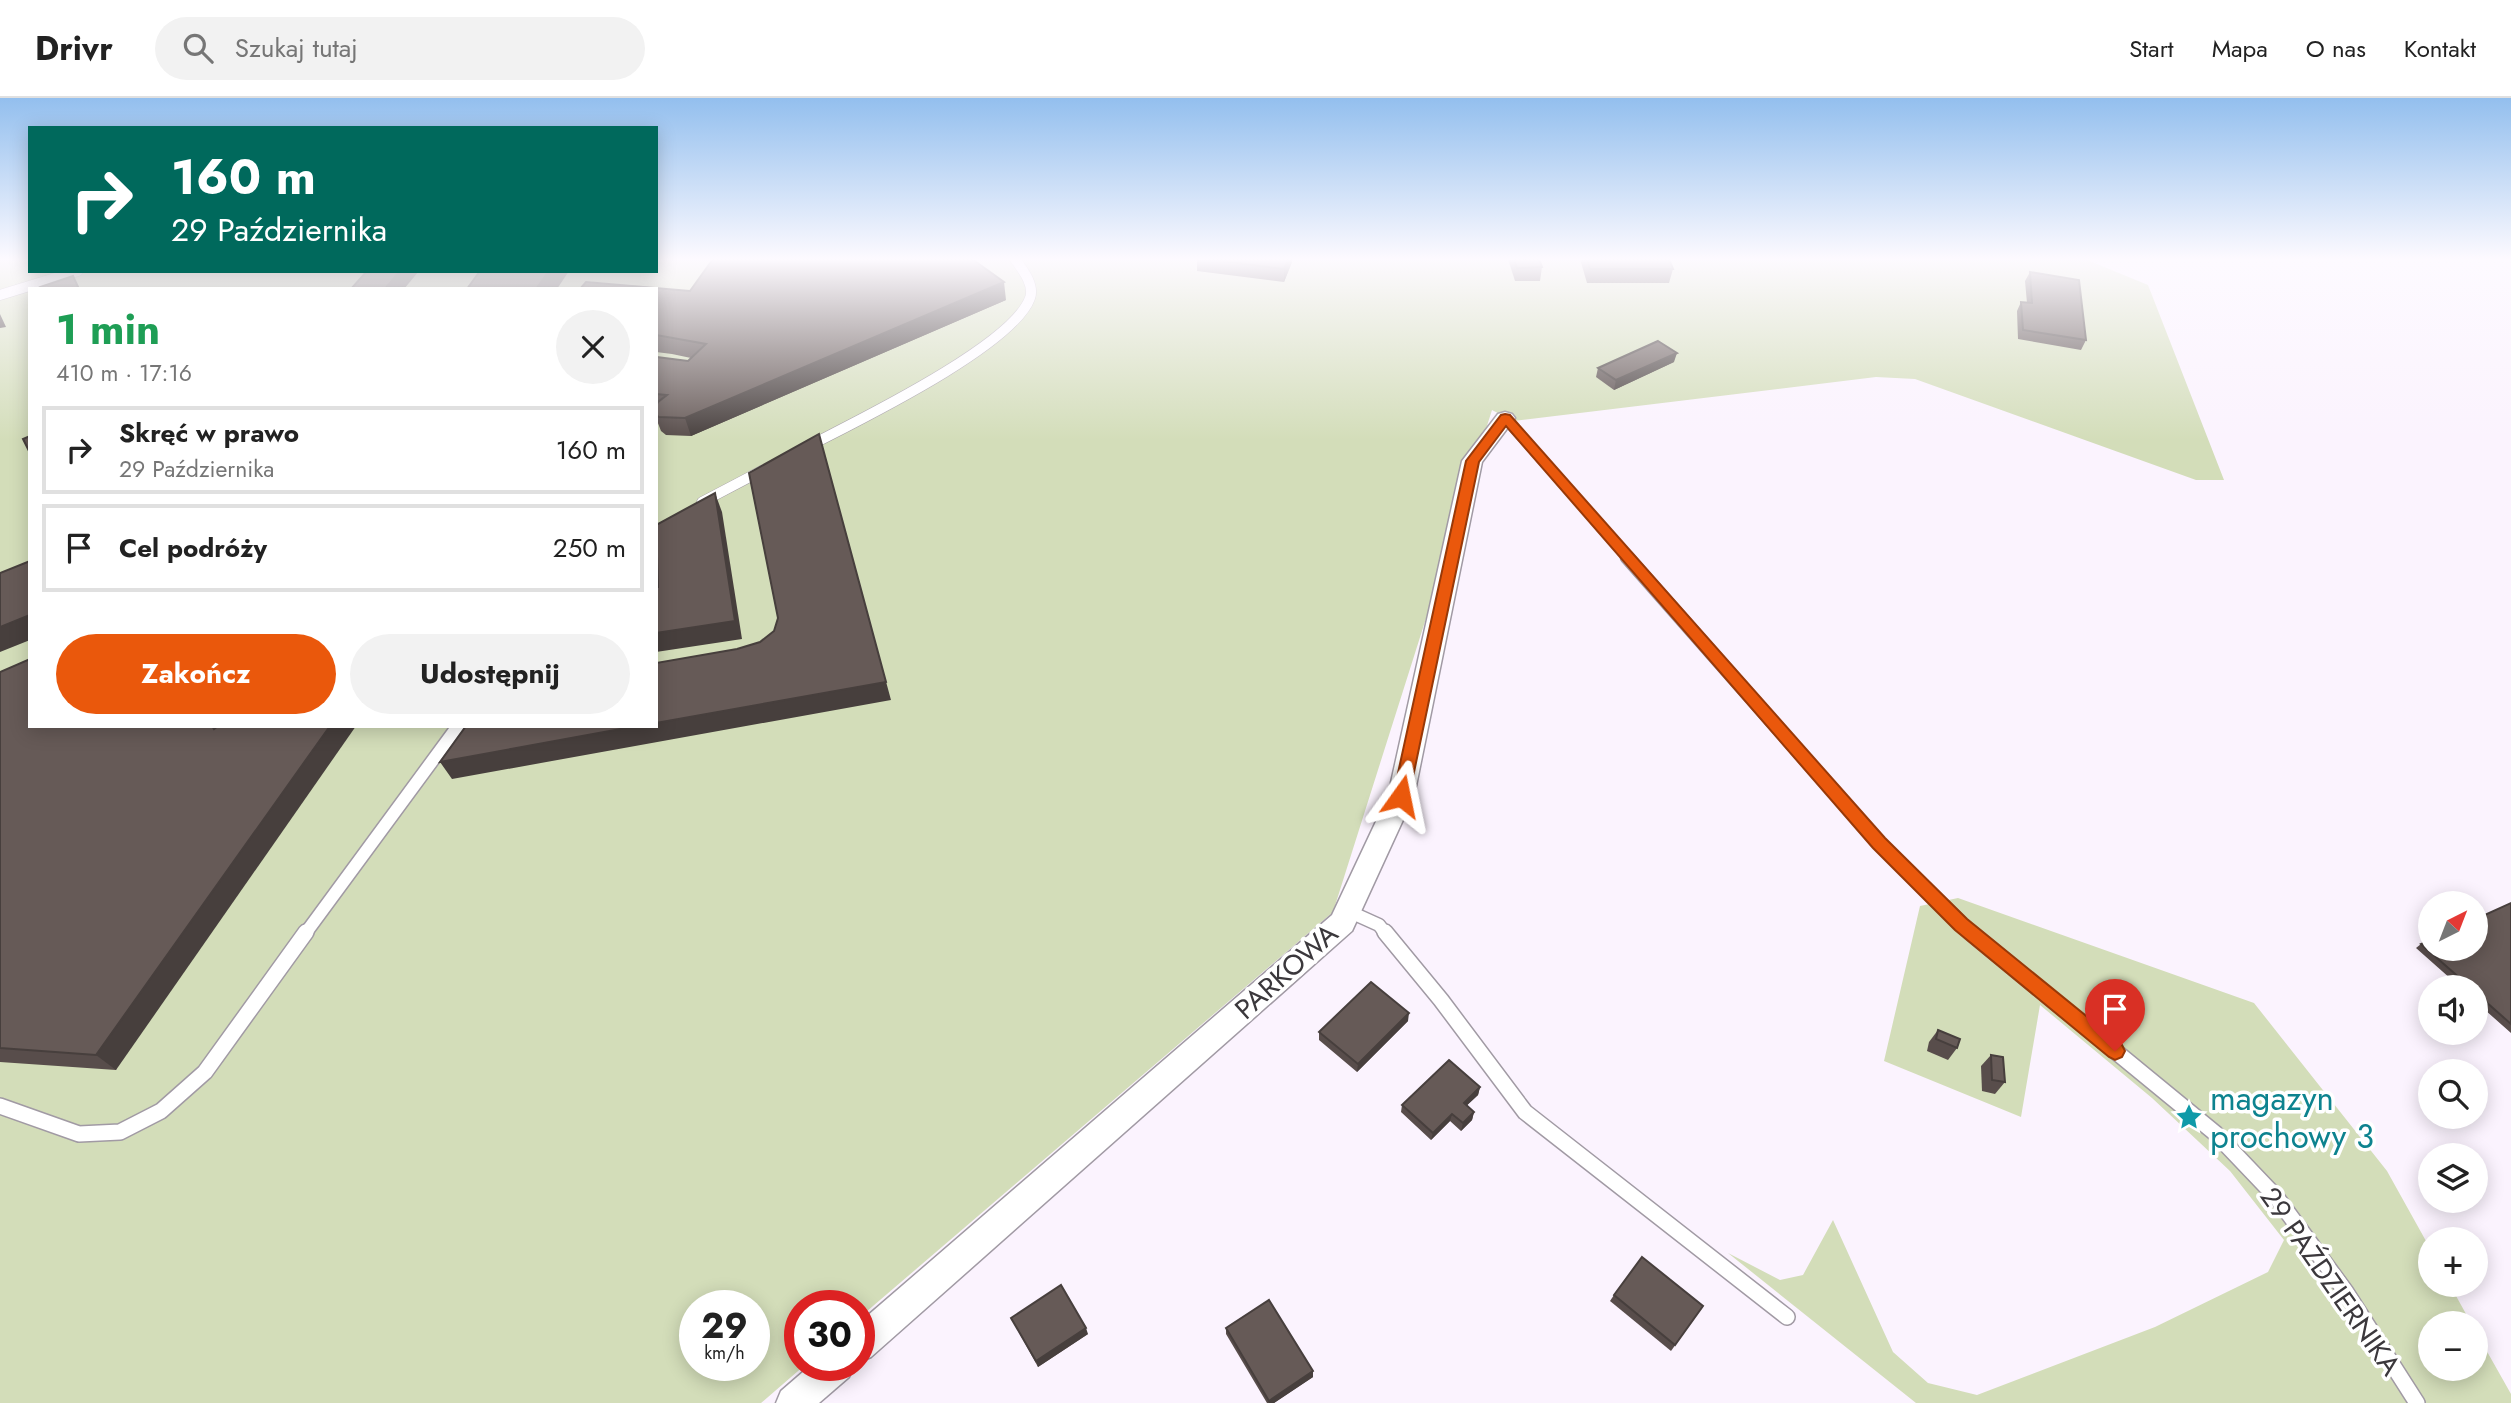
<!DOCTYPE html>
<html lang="pl">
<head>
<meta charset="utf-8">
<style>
	body { margin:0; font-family:Jost,sans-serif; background:#f2f2f2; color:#222; height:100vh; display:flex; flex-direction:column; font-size:26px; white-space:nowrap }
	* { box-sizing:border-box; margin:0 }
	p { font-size:23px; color:#767676 }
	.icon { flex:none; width:38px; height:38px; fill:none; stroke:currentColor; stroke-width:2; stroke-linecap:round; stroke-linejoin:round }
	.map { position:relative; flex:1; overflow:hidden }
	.panel { position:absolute; left:28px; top:189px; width:630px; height:441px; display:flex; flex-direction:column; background:#fff; border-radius:0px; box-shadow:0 4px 18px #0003 }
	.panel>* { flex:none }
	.hud { position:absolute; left:28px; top:28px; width:630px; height:147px; border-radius:0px; box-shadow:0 4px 18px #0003; background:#00695c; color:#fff; overflow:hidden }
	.needle { width:46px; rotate:42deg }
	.tools { position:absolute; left:2418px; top:793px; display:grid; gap:14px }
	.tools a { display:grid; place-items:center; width:70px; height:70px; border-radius:50%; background:#fff; box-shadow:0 4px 18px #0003; font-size:35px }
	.speed { position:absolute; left:679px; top:1192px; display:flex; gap:14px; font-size:35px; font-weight:700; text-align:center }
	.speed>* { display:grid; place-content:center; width:91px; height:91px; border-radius:50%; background:#fff; box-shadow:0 4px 18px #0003; line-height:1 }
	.speed small { font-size:18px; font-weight:400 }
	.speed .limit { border:10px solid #d22; background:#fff; color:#111 }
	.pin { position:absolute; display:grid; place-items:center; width:60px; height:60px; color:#fff; margin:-72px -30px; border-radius:50% 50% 50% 0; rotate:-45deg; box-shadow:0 0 7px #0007 }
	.pin .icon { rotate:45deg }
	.me { position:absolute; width:77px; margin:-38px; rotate:12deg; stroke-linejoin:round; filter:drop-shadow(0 0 5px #0008) }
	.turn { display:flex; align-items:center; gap:24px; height:147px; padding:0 28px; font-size:32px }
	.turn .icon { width:91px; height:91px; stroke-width:2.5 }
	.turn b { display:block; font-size:49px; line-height:60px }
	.round { display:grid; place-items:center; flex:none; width:74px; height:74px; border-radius:37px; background:#f2f2f2 }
	.headline { display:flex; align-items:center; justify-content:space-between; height:119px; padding:0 28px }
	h1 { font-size:42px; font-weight:700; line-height:52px; color:#1e9e55 }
	.action { display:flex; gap:14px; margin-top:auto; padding:14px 28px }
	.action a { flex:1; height:80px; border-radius:42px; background:#ea580c; color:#fff; font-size:28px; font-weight:700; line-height:80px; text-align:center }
	.action a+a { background:#f2f2f2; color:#222 }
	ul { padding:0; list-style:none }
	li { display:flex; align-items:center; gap:21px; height:88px; margin:0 14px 10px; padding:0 14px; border:4px solid #e0e0e0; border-radius:0px }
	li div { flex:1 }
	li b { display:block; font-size:26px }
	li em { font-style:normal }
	header { display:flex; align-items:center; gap:42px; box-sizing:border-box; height:98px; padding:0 35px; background:#fff; border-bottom:2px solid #e0e0e0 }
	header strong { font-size:33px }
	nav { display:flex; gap:38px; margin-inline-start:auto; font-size:24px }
	.search { width:490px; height:63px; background:#f2f2f2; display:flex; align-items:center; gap:18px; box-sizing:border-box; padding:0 24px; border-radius:38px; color:#767676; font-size:26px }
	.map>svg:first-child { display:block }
	.green { fill:#d3ddb9; fill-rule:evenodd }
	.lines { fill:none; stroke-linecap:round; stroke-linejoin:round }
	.lane-far2-casing { stroke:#a19aa4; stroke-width:11 }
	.lane-far1-casing { stroke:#a19aa4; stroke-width:15 }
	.lane-casing { stroke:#a19aa4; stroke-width:18 }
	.street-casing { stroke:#a19aa4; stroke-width:3 }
	.lane-far2 { stroke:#fff; stroke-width:10 }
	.lane-far1 { stroke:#fff; stroke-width:12 }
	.lane { stroke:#fff; stroke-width:15 }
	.street { fill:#fff; fill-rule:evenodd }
	.wall { fill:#584d4b }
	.shaded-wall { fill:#473f3d }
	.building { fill:#665a57; stroke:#473f3d; stroke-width:2 }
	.route { fill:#ea580c; stroke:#983908; stroke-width:2 }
	.labels { text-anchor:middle; stroke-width:7; stroke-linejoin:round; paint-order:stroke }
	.street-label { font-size:28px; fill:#3b383c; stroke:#fff }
	.near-culture-label { font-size:33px; fill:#0d838f; stroke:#fff; text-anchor:start }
</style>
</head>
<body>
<header>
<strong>Drivr</strong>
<div class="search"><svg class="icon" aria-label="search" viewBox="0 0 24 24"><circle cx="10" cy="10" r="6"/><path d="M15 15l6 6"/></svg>Szukaj tutaj</div>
<nav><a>Start</a><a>Mapa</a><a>O nas</a><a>Kontakt</a></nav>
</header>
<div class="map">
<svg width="2511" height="1305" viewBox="0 0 2511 1305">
	<rect width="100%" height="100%" fill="#fbf3fe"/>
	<!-- green -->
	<g class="green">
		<path d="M0 161H30V173H656V161H2085L2148 187 2224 382H2196L1915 281 1876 279 1513 323 1492 312 1333 814 859 1220V1208H800V1267H805L761 1305H0ZM30 191H656V628H30ZM695 1208H754V1267H695Z"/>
		<path d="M1958 800 2254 905 2387 1073 2431 1152V1186L2450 1187 2471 1225H2431V1270H2476V1234L2511 1296V1305H1916L1728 1155 1780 1182 1803 1177 1833 1122 1893 1254 1928 1285 1977 1297 2155 1229 2268 1174 2284 1142 2230 1073 2152 1000 2040 907 2021 1019 1884 963 1920 808Z"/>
	</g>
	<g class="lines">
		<defs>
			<g id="lane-far2">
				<path d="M0 197 78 173"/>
				<path d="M1505 320 1629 460"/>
				<path d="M807 349C855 324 1013 248 1030 200 1035 187 1022 171 1015 161"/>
				<path d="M702 404 763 372"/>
			</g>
			<g id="lane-far1">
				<path d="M1627 459 1879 745 1973 836"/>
				<path d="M1348 813 1379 827 1386 836"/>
				<path d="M305 836 458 628"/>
			</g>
			<g id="lane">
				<path d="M1385 834 1441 902 1525 1014 1787 1219"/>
				<path d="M1970 834 2215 1035 2277 1100 2346 1194 2417 1305"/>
				<path d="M0 1008 79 1036 120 1034 161 1013 205 974 306 834"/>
			</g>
			<g id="street">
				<path d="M1505 314 1512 316 1515 320 1482 364 1414 698 1352 833 871 1259 859 1264V1225L1332 817 1388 698 1462 363 1498 316Z"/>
				<path d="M811 1267H854L849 1279 819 1305H776L781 1293Z"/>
			</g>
		</defs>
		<!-- lane-far2 casing -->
		<use href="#lane-far2" class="lane-far2-casing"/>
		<!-- lane-far1 casing -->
		<use href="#lane-far1" class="lane-far1-casing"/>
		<!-- lane casing -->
		<use href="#lane" class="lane-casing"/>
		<!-- street casing -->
		<use href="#street" class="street-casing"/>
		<!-- lane-far2 -->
		<use href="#lane-far2" class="lane-far2"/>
		<!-- lane-far1 -->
		<use href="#lane-far1" class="lane-far1"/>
		<!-- lane -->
		<use href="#lane" class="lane"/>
		<!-- street -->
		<use href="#street" class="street"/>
	</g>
	<!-- wall -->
	<g class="wall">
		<path d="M1197 161H1292V164L1284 184 1197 173Z"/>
		<path d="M1508 161H1539L1542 169 1540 183H1515Z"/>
		<path d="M1580 161H1669L1673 171 1669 185H1587Z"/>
		<path d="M2030 174 2086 242 2081 252 2018 241 2017 213 2021 204 2027 205 2025 183Z"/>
		<path d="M656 191 690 193 1006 202 691 338 666 337 661 333 656 320V259L688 263 691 260 672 256 656 254Z"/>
		<path d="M1674 264 1614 292 1596 279 1598 270Z"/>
		<path d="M0 574 214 631 116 972 0 964Z"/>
		<path d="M2511 805V935L2476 904V889H2460L2416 850 2421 846Z"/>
		<path d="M1408 923 1357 974 1319 942V934Z"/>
		<path d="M1938 932 1957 950 1948 962 1927 953 1929 944Z"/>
		<path d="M1991 957 2005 984 1995 996 1982 993 1981 968Z"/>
		<path d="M1480 989 1478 997 1467 1007 1474 1014 1472 1022 1461 1033 1450 1023 1431 1042 1401 1014 1402 1007Z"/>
		<path d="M1614 1197 1703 1208 1671 1253 1610 1203Z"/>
		<path d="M1011 1220 1088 1236 1038 1269Z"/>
		<path d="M1226 1230 1313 1279 1274 1305H1267L1226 1236Z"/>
	</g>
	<!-- shaded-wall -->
	<g class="shaded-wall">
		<path d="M1288 161H1292V164L1284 184V171Z"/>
		<path d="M400 173H419L404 191H385Z"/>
		<path d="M549 173H569L557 191H536Z"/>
		<path d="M1004 184 1006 202 691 338 685 320Z"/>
		<path d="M0 216 6 229 0 230Z"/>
		<path d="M1677 255 1674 264 1614 292 1616 282Z"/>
		<path d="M824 354 891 602 452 681 440 664 637 628H656V625L886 584Z"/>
		<path d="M715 395 722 414 742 541 656 554V535Z"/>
		<path d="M30 517V542L0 554V529Z"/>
		<path d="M330 628H356L116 972 96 957Z"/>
		<path d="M1409 915 1408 923 1357 974 1358 966Z"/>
		<path d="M1480 989 1478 997 1462 1012 1464 1005Z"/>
		<path d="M1474 1014 1472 1022 1461 1033 1463 1025Z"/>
		<path d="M1452 1016 1450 1023 1431 1042 1433 1035Z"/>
		<path d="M1086 1230 1088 1236 1038 1269 1036 1263Z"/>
		<path d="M1313 1273V1279L1274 1305H1269V1303Z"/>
	</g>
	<!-- building -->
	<g class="building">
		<path d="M713 161H972L1004 184 685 320 659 319 656 317V308L658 304 667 297 656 296V259L688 263 706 246 656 237V191H580L586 184 690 193Z"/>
		<path d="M1207 161H1288L1284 171Z"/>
		<path d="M1514 161H1539L1542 169 1517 170Z"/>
		<path d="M1587 161H1669L1673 171H1590Z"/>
		<path d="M367 173H400L385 191H351Z"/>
		<path d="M480 173H549L536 191H467Z"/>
		<path d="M2030 174 2079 182 2086 242 2023 232 2021 204 2032 205Z"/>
		<path d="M73 178 79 191H41L40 189Z"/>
		<path d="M1658 243 1677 255 1616 282 1598 270Z"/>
		<path d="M819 336 886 584 656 625V565L737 551 760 544 774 533 778 520 749 375Z"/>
		<path d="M30 338V355L23 341Z"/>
		<path d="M715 395 735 523 656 535V489H658L656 427Z"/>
		<path d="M30 463V517L0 529V475Z"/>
		<path d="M30 561V628H212L214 631 218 628H330L96 957 0 950V574Z"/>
		<path d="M466 628H637L440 664Z"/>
		<path d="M2511 805V926L2476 895V889H2470L2421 846 2431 842V850H2476V821Z"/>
		<path d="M1371 884 1409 915 1358 966 1319 934Z"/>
		<path d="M1938 932 1960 941 1957 950 1936 941Z"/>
		<path d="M1991 957 2003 959 2005 984 1992 982Z"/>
		<path d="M1449 962 1480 989 1464 1005 1474 1014 1463 1025 1452 1016 1433 1035 1402 1007Z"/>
		<path d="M1642 1159 1703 1208 1675 1247 1614 1197Z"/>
		<path d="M1061 1187 1086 1230 1036 1263 1011 1220Z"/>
		<path d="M1269 1202 1313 1273 1269 1303 1226 1230Z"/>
	</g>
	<!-- sky -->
	<linearGradient id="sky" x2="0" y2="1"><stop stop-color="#93bfee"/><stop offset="0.47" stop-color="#fdfaff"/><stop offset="1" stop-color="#fdfaff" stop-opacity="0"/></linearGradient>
	<rect width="2511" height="343" fill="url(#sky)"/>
	<!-- route -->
	<path class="route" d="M1505 316 1510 317 1885 740 1967 821 2122 947 2125 953 2122 959 2115 962 2109 959 1955 832 1873 750 1506 328 1479 364 1409 698 1406 703H1395L1393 698 1466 363 1501 317Z"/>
	<!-- icons -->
	<defs>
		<symbol id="sight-bare" viewBox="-9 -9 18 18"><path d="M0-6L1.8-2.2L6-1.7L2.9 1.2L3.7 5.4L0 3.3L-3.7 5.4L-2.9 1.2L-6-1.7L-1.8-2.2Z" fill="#0f9aa8" stroke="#fff" stroke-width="2.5" paint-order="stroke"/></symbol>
	</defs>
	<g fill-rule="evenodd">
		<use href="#sight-bare" x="2170" y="1000" width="38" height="38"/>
	</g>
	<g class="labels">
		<!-- street labels -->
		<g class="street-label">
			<text transform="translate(1286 873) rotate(-42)" y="10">PARKOWA</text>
			<text transform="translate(2331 1183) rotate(55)" y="10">29 PAŹDZIERNIKA</text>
		</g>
		<!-- near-culture labels -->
		<g class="near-culture-label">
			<text x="2210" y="1012">magazyn<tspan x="2210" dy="38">prochowy 3</tspan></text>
		</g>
	</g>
</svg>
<div class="tools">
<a><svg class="needle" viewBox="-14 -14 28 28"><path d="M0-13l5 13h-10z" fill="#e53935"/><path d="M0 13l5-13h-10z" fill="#767676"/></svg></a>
<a><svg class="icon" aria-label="sound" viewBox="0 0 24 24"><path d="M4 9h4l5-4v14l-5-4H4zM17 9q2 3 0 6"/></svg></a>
<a><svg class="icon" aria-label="search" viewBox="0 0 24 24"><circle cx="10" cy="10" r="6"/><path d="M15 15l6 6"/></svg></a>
<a><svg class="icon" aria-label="layers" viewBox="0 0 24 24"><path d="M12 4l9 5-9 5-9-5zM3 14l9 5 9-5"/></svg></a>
<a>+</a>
<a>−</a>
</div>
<div class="speed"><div>29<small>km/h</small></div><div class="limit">30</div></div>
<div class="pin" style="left:2115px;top:953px;background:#d93025"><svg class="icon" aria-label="arrive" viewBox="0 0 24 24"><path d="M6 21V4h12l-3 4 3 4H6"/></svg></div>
<svg class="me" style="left:1401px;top:698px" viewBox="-20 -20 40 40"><path d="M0-17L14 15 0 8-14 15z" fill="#ea580c" stroke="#fff" stroke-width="4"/></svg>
<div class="hud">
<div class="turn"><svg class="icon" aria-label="right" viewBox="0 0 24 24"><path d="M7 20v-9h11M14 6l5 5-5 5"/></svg><div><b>160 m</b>29 Października</div></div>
</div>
<section class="panel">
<div class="headline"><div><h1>1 min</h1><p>410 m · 17:16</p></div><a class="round"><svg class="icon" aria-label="close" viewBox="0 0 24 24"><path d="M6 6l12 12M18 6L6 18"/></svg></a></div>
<ul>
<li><svg class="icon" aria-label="right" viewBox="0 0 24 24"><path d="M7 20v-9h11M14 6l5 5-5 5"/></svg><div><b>Skręć w prawo</b><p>29 Października</p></div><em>160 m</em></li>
<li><svg class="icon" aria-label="arrive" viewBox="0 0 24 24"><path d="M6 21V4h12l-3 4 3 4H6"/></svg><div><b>Cel podróży</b></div><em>250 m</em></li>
</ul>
<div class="action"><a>Zakończ</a><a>Udostępnij</a></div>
</section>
</div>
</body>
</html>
